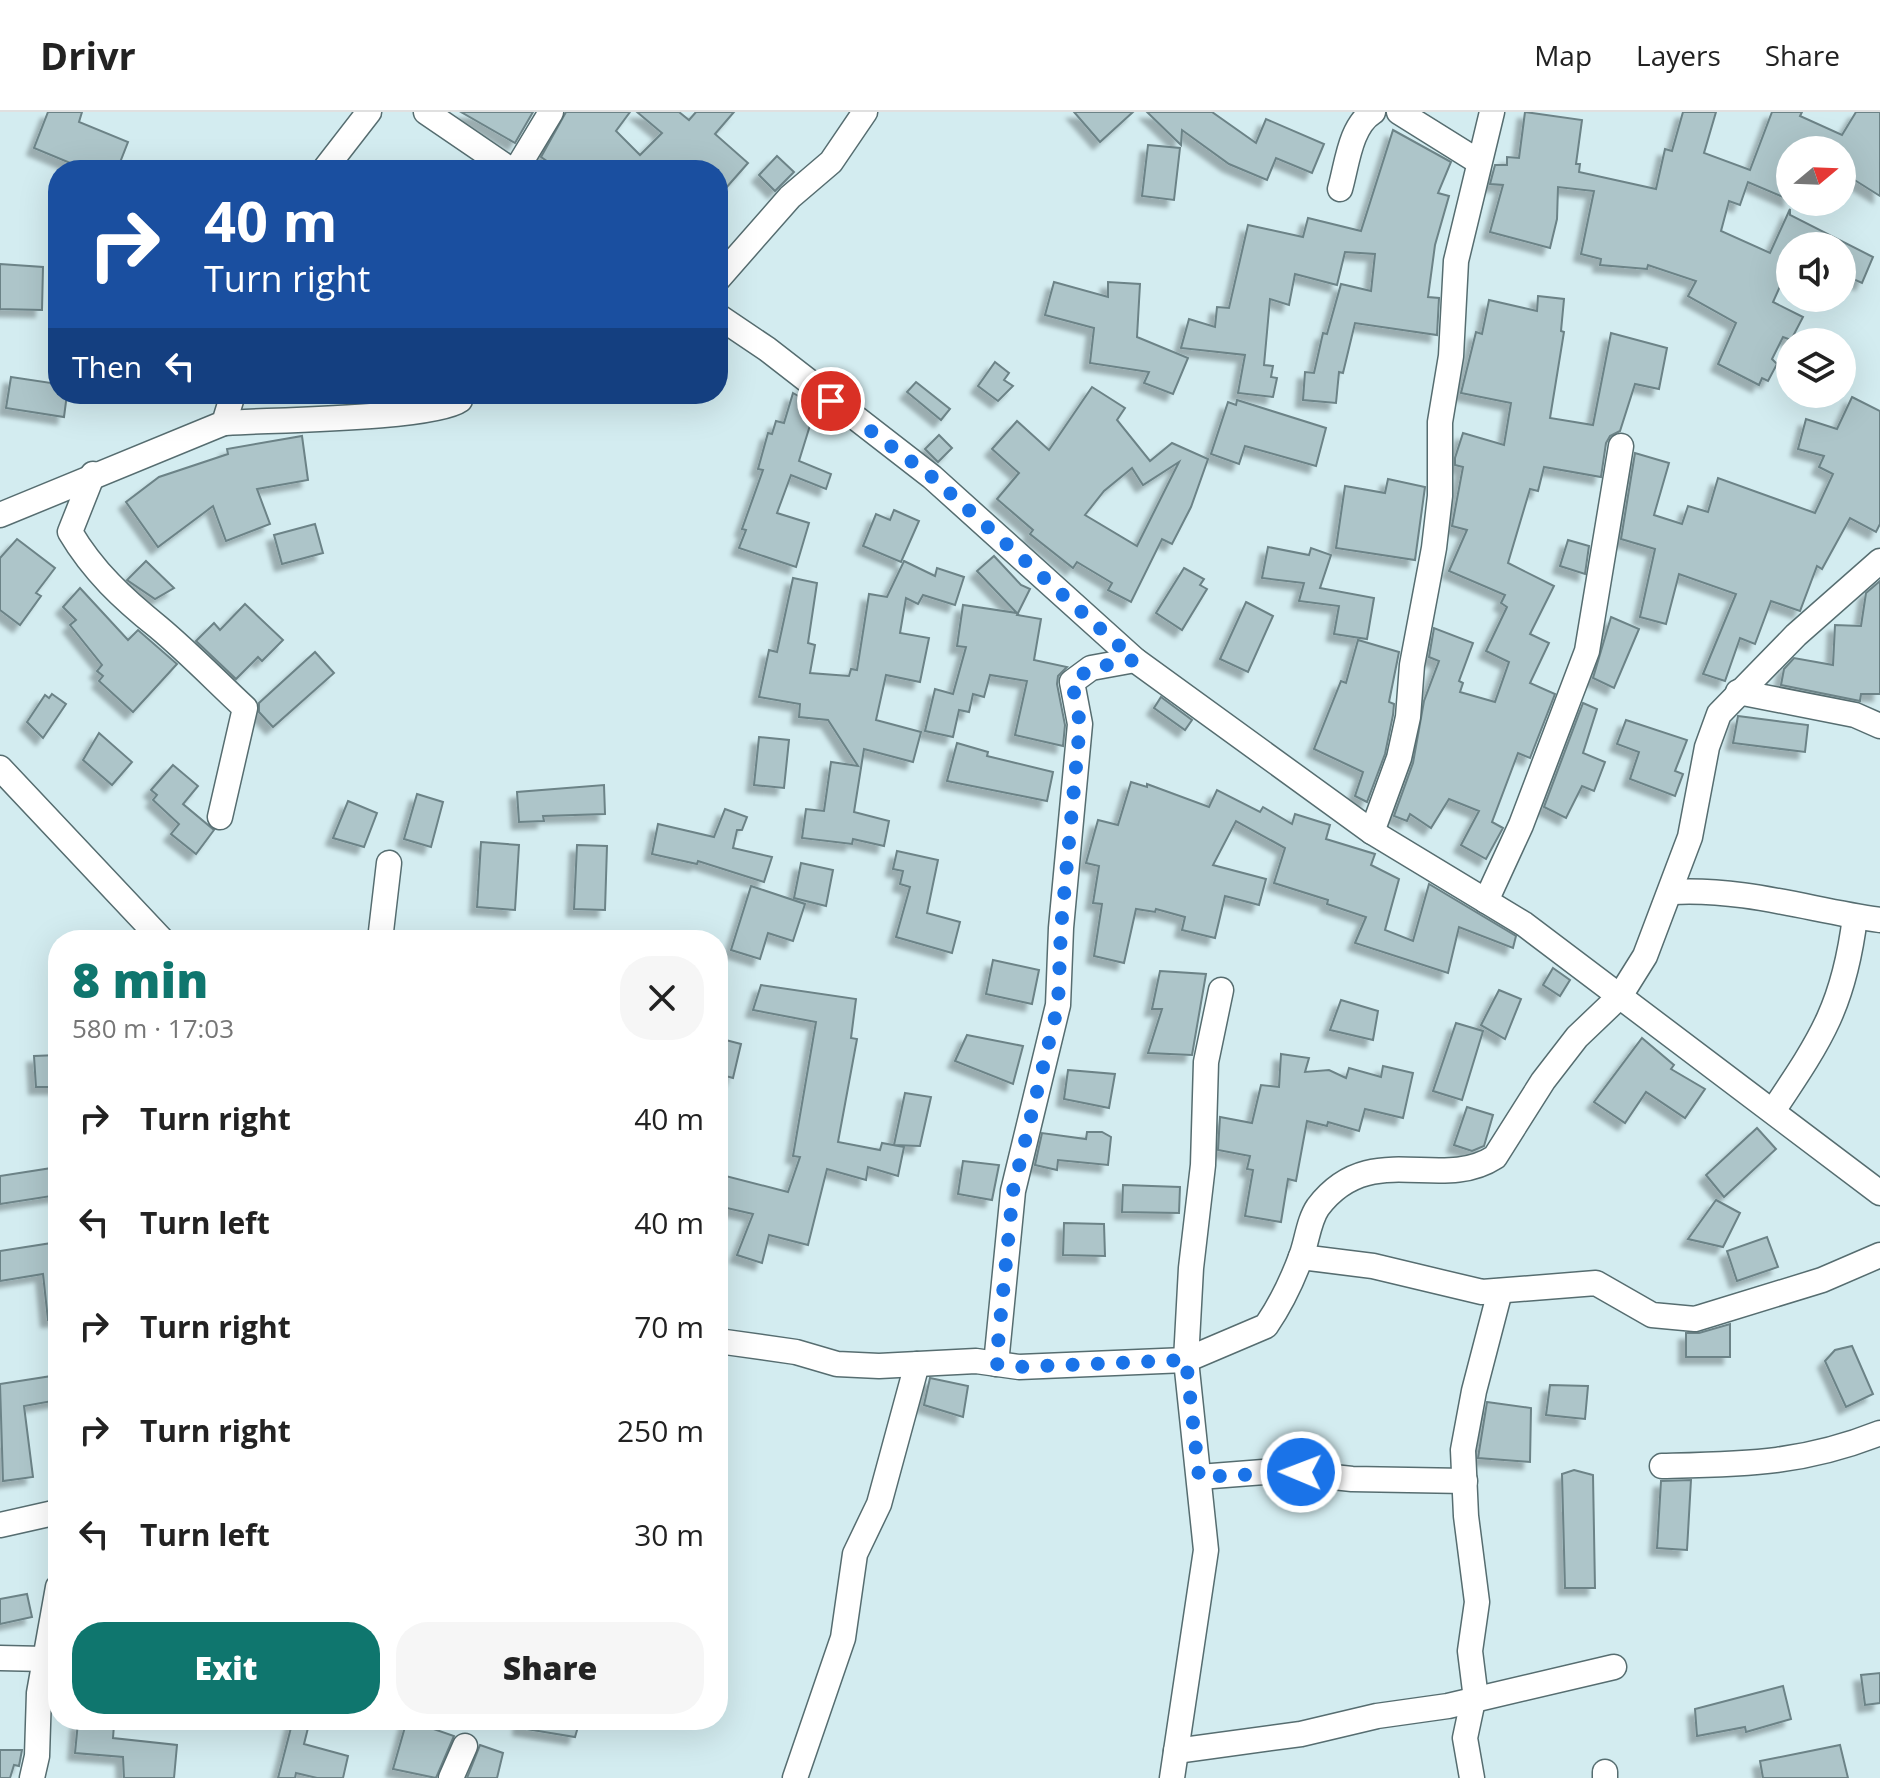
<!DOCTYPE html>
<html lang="en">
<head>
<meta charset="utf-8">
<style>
	body { margin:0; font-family:"Open Sans",sans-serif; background:#f6f6f6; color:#222; height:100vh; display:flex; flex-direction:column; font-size:30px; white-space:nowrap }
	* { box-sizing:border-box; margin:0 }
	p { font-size:26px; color:#767676 }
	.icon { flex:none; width:44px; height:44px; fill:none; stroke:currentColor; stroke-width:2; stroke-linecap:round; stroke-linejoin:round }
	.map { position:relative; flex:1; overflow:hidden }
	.sheet { position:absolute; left:48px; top:818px; width:680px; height:800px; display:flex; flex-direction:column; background:#fff; border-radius:32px; box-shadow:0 8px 32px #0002 }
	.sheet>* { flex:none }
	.guide { position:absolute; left:48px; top:48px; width:680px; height:244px; border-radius:32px; box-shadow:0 8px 32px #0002; background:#1a4fa0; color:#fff; overflow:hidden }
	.needle { width:52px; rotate:71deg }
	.controls { position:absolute; left:1776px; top:24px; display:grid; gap:16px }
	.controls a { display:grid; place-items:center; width:80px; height:80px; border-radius:50%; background:#fff; box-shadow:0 8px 32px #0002; font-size:40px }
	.pin { position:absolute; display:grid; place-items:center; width:68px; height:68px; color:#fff; margin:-34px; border:4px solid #fff; border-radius:50%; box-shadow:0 2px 8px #0007 }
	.me { position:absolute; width:88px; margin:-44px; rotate:271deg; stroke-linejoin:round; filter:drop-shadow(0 0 6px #0008) }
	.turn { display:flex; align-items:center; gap:28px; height:168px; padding:0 24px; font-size:36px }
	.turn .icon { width:104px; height:104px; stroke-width:2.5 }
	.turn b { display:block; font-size:56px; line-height:68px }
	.then { display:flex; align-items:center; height:76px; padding:0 24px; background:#0003; gap:16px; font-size:30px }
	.round { display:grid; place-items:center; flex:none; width:84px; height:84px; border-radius:32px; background:#f6f6f6 }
	.summary { display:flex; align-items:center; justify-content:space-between; height:136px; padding:0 24px }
	h1 { font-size:48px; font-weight:800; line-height:60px; color:#0f766e }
	.cta { display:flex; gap:16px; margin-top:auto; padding:16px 24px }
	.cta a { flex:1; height:92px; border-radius:32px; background:#0f766e; color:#fff; font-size:32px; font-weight:800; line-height:92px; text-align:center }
	.cta a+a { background:#f6f6f6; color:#222 }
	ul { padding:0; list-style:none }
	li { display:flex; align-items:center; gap:24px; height:104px; padding:0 24px }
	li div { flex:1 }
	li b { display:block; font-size:30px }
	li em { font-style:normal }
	header { display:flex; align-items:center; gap:48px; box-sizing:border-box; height:112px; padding:0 40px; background:#fff; border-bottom:2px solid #e0e0e0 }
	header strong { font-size:38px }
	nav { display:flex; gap:44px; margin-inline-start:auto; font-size:28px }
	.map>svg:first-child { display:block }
	.building { fill:#adc5c9; stroke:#6c8387; stroke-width:2; fill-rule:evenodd; filter:url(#shadow) }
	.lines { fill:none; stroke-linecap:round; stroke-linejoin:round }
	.minor-casing { stroke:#566d70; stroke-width:27 }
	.minor { stroke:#fff; stroke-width:24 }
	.route { stroke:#1a73e8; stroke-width:14; stroke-dasharray:0 25.2 }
</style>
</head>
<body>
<header>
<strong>Drivr</strong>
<nav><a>Map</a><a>Layers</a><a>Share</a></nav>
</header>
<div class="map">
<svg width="1880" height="1666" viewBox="0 0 1880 1666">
	<defs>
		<filter id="shadow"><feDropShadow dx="-7" dy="7" stdDeviation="2" flood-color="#0004"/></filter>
	</defs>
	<rect width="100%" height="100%" fill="#d3ecf0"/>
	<!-- building -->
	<g class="building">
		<path d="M48 0H82L79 10 128 30 117 58H87L34 36Z"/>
		<path d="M461 0H533L515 31Z"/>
		<path d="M566 0H630L616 19 640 43 662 21 637 0H679L689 8 696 0H734L715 22 748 51 718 85V58H560L541 45Z"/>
		<path d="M1074 0H1133L1100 30Z"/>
		<path d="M1147 0H1212L1256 31 1266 7 1324 32 1312 61 1276 46 1267 68 1229 52 1182 18 1181 33Z"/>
		<path d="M1525 0 1582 8 1576 52H1580L1579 60 1656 77 1665 37 1672 39 1683 0H1716L1704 41 1750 58 1772 0H1802L1800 4 1842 23 1856 0H1880V84L1853 67 1842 84V38H1790V88L1748 70 1740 93 1729 89 1721 119 1770 141 1790 97V103L1873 145 1862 171 1842 162V134H1790V152L1773 190 1803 205 1791 228 1783 225 1772 247 1777 252 1768 269 1762 266 1759 273 1718 252 1736 211 1688 184 1696 169 1648 153 1647 157 1600 153 1601 147 1581 142 1594 79 1558 75 1557 107 1550 136 1490 120 1503 73 1490 72 1495 53H1507V45L1519 46Z"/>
		<path d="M1393 18 1451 50 1438 81 1449 84 1435 133 1428 185 1439 186 1437 223 1355 211 1343 261 1339 260 1336 291 1303 288 1305 260 1314 261 1323 221 1327 222 1341 172 1371 179 1375 142 1345 140 1337 173 1295 162 1289 193 1270 187 1264 253 1273 254 1271 265 1277 266 1273 285 1238 281 1245 243 1181 236 1189 207 1215 215 1217 195 1229 196 1248 113 1303 125 1308 106 1361 119Z"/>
		<path d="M1148 33 1180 36 1174 88 1142 84Z"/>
		<path d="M777 44 794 60 775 79 759 63Z"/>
		<path d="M0 152 43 155 42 198 0 197Z"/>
		<path d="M1054 170 1108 185V170L1140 172 1137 225 1188 246 1173 282 1144 271 1149 260 1090 251 1094 216 1045 203Z"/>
		<path d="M1538 184 1564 187 1561 219 1564 220 1550 306 1593 313 1611 221 1667 236 1659 277 1635 272 1620 319 1610 324 1606 331 1601 365 1544 355 1538 379 1530 377 1508 451 1554 474 1530 522 1549 531 1530 571 1555 582 1530 646 1518 641 1492 710 1503 716 1486 747 1461 733 1479 699 1449 687 1431 716 1410 702 1407 709 1394 704 1413 651 1424 589 1439 549 1429 545 1434 516 1473 531 1459 569 1463 571 1460 580 1495 590 1509 550 1486 539 1507 495 1501 491 1505 483 1449 459 1467 418 1452 414 1463 355 1455 353V346L1463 321 1504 333 1511 291 1461 281 1476 220 1482 222 1489 188 1537 199Z"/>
		<path d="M995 250 1009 261 1004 268 1013 274 998 289 978 274Z"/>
		<path d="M11 265 58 272V282H67L64 305 6 296Z"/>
		<path d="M916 270 950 297 941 308 907 280Z"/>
		<path d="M1092 275 1125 296 1117 308 1150 349 1172 331 1208 347 1191 395 1172 432 1162 427 1131 490 1108 478 1112 471 1077 450 1073 456 1030 422 1033 418 997 387 1019 361 992 337 1017 309 1049 338ZM1179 350 1137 434 1085 403 1104 379 1132 356 1143 373Z"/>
		<path d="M793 281 816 294 799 349 831 362 826 377 791 363 777 401 809 411 796 455 739 436 746 418 742 417 763 358 758 357 768 321 772 322 776 309 784 311Z"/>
		<path d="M1852 285 1880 299V412L1876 420 1850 406 1822 457 1817 454 1800 499 1771 489 1755 532 1740 526 1725 569 1703 562 1736 482 1679 462 1666 512 1640 505 1655 437 1621 427 1635 341 1669 351 1654 403 1682 412 1688 394 1708 400 1718 366 1815 401 1833 362 1819 355 1824 344 1798 337 1806 307 1837 317Z"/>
		<path d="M1237 288 1326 316 1316 354 1245 334 1239 352 1211 342 1228 290 1236 293Z"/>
		<path d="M939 323 952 336 938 350 925 337Z"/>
		<path d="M302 324 308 368 257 377 270 412 226 429 213 394 158 435 126 390 159 365 228 342 227 337Z"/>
		<path d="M1388 367 1425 375 1415 448 1336 436 1345 374 1385 381Z"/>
		<path d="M894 398 919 409 901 450 863 434 876 402 890 408Z"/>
		<path d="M315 412 323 441 282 452 274 423Z"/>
		<path d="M17 427 55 456 36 481 41 484 20 513 0 498V446Z"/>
		<path d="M1568 428 1589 434 1585 462 1560 454Z"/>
		<path d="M1268 435 1309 443 1311 436 1331 443 1320 476 1374 486 1367 527 1334 522 1339 494 1299 489 1304 471 1262 466Z"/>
		<path d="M994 444 1021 473 1030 477 1017 503 1041 507 1034 548 1067 555 1058 564 1057 572 1065 613 1063 634 1015 623 1027 569 990 563 984 585 973 582 969 600 959 598 953 625 925 619 935 577 953 582 966 535 957 534 963 493 1017 501 977 459Z"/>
		<path d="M146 449 174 476 155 487 127 468Z"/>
		<path d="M904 449 935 464 937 456 964 465 955 493 923 483 918 492 906 486 900 521 929 526 920 570 886 563 876 608 921 620 913 650 864 637 854 700 889 709 884 734 853 727 852 732 802 726 806 697 824 699 831 650 858 654 828 608 799 605 800 592 759 585 769 538 777 540 793 466 817 471 808 531 815 533 810 561 849 564 851 557 857 558 869 482 887 485Z"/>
		<path d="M1184 456 1204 467 1200 473 1207 477 1182 518 1156 501Z"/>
		<path d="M1880 469V582H1861L1860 589 1781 573 1784 557 1794 546 1833 553 1835 513 1861 514 1866 481Z"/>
		<path d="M80 476 128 528 138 518 177 552 133 600 99 569 103 564 97 559 102 553 70 513 76 508 63 495Z"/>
		<path d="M1246 490 1273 504 1248 560 1220 547Z"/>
		<path d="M245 492 283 528 262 549 258 545 236 567 196 529 214 511 220 518Z"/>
		<path d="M1611 505 1639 517 1614 576 1593 566Z"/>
		<path d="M1358 528 1399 540 1389 590 1394 592 1393 603 1385 642 1367 690 1355 684 1363 660 1314 637 1341 569 1346 571Z"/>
		<path d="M315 540 334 561 273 615 259 600V591Z"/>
		<path d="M52 582 66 592 43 626 27 610 45 583 49 586Z"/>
		<path d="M1161 585 1192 608 1185 618 1154 596Z"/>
		<path d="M1583 591 1597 597 1583 641 1605 650 1594 679 1582 674 1566 706 1544 695Z"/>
		<path d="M1738 604 1808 613 1805 640 1733 631Z"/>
		<path d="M1626 608 1687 628 1675 659 1683 662 1675 684 1630 667 1639 640 1617 632Z"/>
		<path d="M99 621 132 650 112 673 83 648Z"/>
		<path d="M759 625 789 628 784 676 754 673Z"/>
		<path d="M957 631 988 640 987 644 1053 660 1047 689 947 669Z"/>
		<path d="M173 653 198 674 183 692 214 718 196 742 171 722 179 712 153 688 157 683 151 678Z"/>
		<path d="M1131 670 1147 675V672L1209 695 1217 678 1260 700 1263 695 1292 712 1295 702 1330 713 1326 727 1375 742 1371 753 1399 767 1385 818 1413 829 1429 772 1516 824 1513 836 1459 815 1448 861 1355 831 1366 805 1327 792 1328 788 1274 771 1285 736 1236 709 1213 753 1266 767 1259 793 1225 784 1215 826 1182 818 1185 805 1156 797 1155 800 1136 797 1124 851 1094 844 1102 792 1093 791 1099 754 1086 751 1098 708 1118 713Z"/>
		<path d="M604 673 605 702 543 704 544 709 519 710 517 680Z"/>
		<path d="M417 682 443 690 431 735 404 727Z"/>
		<path d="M348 689 377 701 364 735 333 726Z"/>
		<path d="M725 697 747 705 742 718H737L733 736 772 745 764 770 698 749 697 752 652 742 658 712 714 725Z"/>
		<path d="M481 730 519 733 515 798 477 795Z"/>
		<path d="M577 733 607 734 605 798 574 797Z"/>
		<path d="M897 739 938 748 927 801 960 810 952 841 896 825 910 775 900 772 903 759 893 757Z"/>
		<path d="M801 751 833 758 826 794 794 786Z"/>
		<path d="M751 774 805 792 793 829 768 821 760 847 731 838Z"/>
		<path d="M993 848 1039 858 1032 892 986 882Z"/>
		<path d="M1553 856 1570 868 1560 884 1543 873Z"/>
		<path d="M1160 859 1206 862 1192 943 1148 941 1162 897H1152Z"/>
		<path d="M761 873 856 887 851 926 857 927 838 1030 880 1038 882 1031 904 1035 898 1064 868 1055 866 1068 827 1057 808 1133 769 1123 762 1151 737 1143 753 1102 718 1094V1062L788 1080 800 1045 793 1044 816 910 753 898Z"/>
		<path d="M1499 878 1521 887 1505 927 1481 913Z"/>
		<path d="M1341 888 1378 899 1373 928 1330 918Z"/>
		<path d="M1456 911 1483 919 1462 988 1433 979Z"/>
		<path d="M967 923 1023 934 1013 972 955 949Z"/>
		<path d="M718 926 741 932 733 966 718 962Z"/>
		<path d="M1642 926 1674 953 1671 957 1705 977 1685 1006 1646 980 1625 1011 1594 990Z"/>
		<path d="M1281 942 1309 946 1305 960 1329 958 1346 966 1349 956 1381 965 1383 954 1413 961 1403 1006 1365 997 1359 1019 1328 1010 1327 1014 1307 1009 1296 1069 1288 1067 1281 1110 1245 1104 1253 1058 1247 1057 1250 1044 1218 1038 1220 1005 1252 1011 1261 973 1279 975Z"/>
		<path d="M58 943V975H36L34 944Z"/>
		<path d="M1068 958 1115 962 1109 996 1064 987Z"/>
		<path d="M905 981 931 985 920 1034 894 1033Z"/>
		<path d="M1467 995 1493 1003 1484 1034 1472 1039 1454 1033Z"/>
		<path d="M1757 1016 1776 1037 1724 1085 1706 1063Z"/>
		<path d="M1087 1020H1102L1111 1025 1108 1053 1058 1048 1057 1058 1035 1053 1042 1021 1086 1027Z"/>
		<path d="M963 1049 999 1053 992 1088 958 1082Z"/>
		<path d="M58 1055V1083L0 1092V1064Z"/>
		<path d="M1123 1073 1180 1075 1179 1101 1122 1100Z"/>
		<path d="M1716 1088 1740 1101 1723 1135 1688 1127Z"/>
		<path d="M1064 1111 1104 1112 1105 1144 1063 1143Z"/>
		<path d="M1767 1125 1778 1155 1737 1169 1727 1139Z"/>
		<path d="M58 1130V1207L48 1208 43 1162 0 1169V1139Z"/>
		<path d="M1730 1212V1245H1686V1221H1699Z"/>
		<path d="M1852 1234 1873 1282 1846 1295 1825 1249 1835 1238Z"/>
		<path d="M58 1263V1288L24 1294 33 1365 3 1369 0 1272Z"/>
		<path d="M930 1266 968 1274 963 1305 924 1293Z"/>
		<path d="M1550 1273 1588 1274 1585 1307 1546 1303Z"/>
		<path d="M1487 1290 1531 1296 1530 1350 1478 1346Z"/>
		<path d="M1574 1358 1593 1363 1595 1476H1565L1562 1362Z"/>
		<path d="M1691 1368 1687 1438 1657 1436 1661 1369Z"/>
		<path d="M27 1482 32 1505 0 1512V1487Z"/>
		<path d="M1880 1561V1591L1865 1593 1861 1563Z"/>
		<path d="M1783 1574 1791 1607 1746 1620 1745 1615 1697 1624 1695 1597Z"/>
		<path d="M293 1608H310L304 1632 348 1644 343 1666H317L296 1661 295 1666H278Z"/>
		<path d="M407 1608H426L425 1614 454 1624 436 1666 393 1657Z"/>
		<path d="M521 1608H580L575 1625 520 1616Z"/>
		<path d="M78 1610 114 1613 113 1626 177 1633 174 1666H124L123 1645 75 1641Z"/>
		<path d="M480 1633 503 1641 497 1666H467Z"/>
		<path d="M1840 1633 1848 1666H1763L1760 1649Z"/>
		<path d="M0 1638H22L19 1654 14 1653 10 1666H0Z"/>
	</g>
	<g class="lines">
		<defs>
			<g id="minor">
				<path d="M426 0 511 58"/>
				<path d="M1399 0 1479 50"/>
				<path d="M324 58 369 0"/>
				<path d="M516 58 551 0"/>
				<path d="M1340 77C1347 53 1350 14 1373 0"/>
				<path d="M718 167 790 85 831 50 865 0"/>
				<path d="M718 204 767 237 932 365 1135 548 1372 720 1524 812 1880 1081"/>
				<path d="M224 311C267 308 434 307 460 288V282"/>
				<path d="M93 362 70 420C93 459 123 487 158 515 188 540 216 569 245 596L220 705"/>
				<path d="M0 403 224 311 233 282"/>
				<path d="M1738 580 1855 603 1880 614"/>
				<path d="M0 656 162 828"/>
				<path d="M1372 720 1399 646 1408 605 1412 553 1434 436 1440 384V310L1451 244 1456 149 1492 0"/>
				<path d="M1672 780C1744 776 1810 798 1880 808"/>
				<path d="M1486 789 1521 713 1587 539 1621 334"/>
				<path d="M380 828 389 751"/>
				<path d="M1773 999C1821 927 1844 894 1855 805"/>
				<path d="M1301 1145 1373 1154 1482 1180 1596 1171 1652 1203 1695 1207 1822 1168 1880 1143"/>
				<path d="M718 1229 796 1240 837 1252 879 1254 976 1249 1019 1255 1186 1248 1266 1214C1281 1192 1293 1167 1302 1142 1307 1128 1309 1108 1318 1095 1370 1026 1440 1081 1495 1045L1543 969 1577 925 1620 884 1645 844 1690 725 1707 635 1719 602 1796 523 1880 449"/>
				<path d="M996 1252 1013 1079 1058 893 1061 816 1080 612 1072 570 1091 556 1135 548"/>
				<path d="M1662 1354C1745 1352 1802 1352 1880 1321"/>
				<path d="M1199 1365 1277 1359 1352 1367 1465 1369"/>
				<path d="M0 1413 58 1400"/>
				<path d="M0 1546 45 1547"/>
				<path d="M1176 1639 1301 1622 1377 1604 1448 1594 1614 1555"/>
				<path d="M32 1666 37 1644 39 1581 58 1475"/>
				<path d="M451 1666 465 1634"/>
				<path d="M795 1666 843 1526 855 1442 879 1392 917 1252"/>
				<path d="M1172 1666 1206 1438 1186 1248 1191 1156 1203 1053 1206 950 1221 878"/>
				<path d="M1472 1666 1465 1626 1475 1579 1470 1539 1477 1490 1466 1404 1463 1338 1474 1279 1500 1179"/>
				<path d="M1605 1666V1660"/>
			</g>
		</defs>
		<!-- minor casing -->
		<use href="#minor" class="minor-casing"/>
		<!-- minor -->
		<use href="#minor" class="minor"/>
	</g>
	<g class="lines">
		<!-- route -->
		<path class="route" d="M831 289 932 365 1135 548 1091 556 1072 570 1080 612 1061 816 1058 893 1013 1079 996 1252 1019 1255 1186 1248 1199 1365 1301 1360"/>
	</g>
</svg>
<div class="controls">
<a><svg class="needle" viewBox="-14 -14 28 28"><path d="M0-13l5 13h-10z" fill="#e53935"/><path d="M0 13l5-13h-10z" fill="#767676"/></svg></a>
<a><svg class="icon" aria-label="sound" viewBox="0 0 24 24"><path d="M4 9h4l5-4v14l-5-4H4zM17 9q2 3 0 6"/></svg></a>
<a><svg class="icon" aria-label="layers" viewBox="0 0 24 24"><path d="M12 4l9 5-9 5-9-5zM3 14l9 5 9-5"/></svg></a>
</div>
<div class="pin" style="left:831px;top:289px;background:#d93025"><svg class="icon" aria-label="arrive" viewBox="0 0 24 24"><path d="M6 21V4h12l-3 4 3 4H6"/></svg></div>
<svg class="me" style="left:1301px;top:1360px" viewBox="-20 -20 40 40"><circle r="17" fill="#1a73e8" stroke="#fff" stroke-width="3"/><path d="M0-11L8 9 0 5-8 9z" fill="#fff"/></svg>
<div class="guide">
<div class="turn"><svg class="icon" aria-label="right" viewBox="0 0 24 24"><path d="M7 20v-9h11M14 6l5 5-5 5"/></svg><div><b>40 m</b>Turn right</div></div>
<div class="then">Then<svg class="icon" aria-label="left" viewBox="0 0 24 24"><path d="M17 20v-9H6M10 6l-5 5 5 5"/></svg></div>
</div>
<section class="sheet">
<div class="summary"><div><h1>8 min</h1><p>580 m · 17:03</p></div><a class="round"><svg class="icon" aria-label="close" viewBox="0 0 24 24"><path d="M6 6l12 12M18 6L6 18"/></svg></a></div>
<ul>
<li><svg class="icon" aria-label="right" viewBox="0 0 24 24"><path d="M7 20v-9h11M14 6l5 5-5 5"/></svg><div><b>Turn right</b></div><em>40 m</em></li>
<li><svg class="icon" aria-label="left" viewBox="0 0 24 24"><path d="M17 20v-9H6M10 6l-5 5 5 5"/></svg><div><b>Turn left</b></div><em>40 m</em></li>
<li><svg class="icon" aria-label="right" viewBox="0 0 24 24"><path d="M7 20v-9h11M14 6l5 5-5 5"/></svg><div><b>Turn right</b></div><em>70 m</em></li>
<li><svg class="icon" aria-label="right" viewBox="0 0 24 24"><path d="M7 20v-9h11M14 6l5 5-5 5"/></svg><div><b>Turn right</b></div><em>250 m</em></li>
<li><svg class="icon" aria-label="left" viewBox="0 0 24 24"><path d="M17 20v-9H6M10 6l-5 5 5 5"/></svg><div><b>Turn left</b></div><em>30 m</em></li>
</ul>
<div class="cta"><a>Exit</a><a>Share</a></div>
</section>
</div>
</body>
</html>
